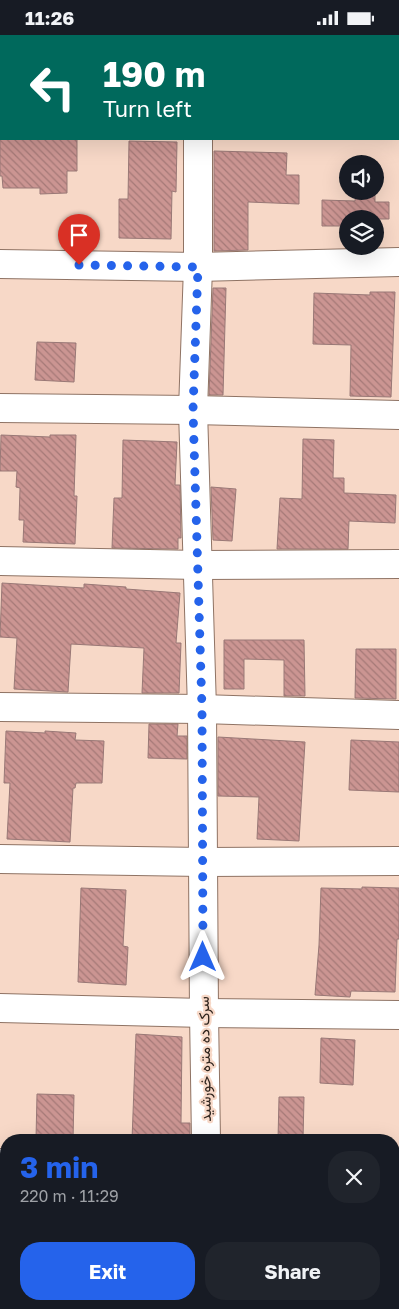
<!DOCTYPE html>
<html lang="en">
<head>
<meta charset="utf-8">
<style>
	body { margin:0; font-family:"Golos Text",Vazirmatn,sans-serif; background:#20242c; color:#f1f3f6; height:100vh; display:flex; flex-direction:column; font-size:19px; white-space:nowrap }
	* { box-sizing:border-box; margin:0 }
	p { font-size:16px; color:#9ea1a6 }
	.icon { flex:none; width:28px; height:28px; fill:none; stroke:currentColor; stroke-width:2; stroke-linecap:round; stroke-linejoin:round }
	.map { position:relative; flex:1; overflow:hidden }
	.sheet { position:absolute; left:0px; top:1099px; width:400px; height:176px; display:flex; flex-direction:column; background:#171b24; border-radius:20px 20px 0 0; box-shadow:0 5px 20px #0002 }
	.sheet>* { flex:none }
	.hud { position:absolute; left:0px; top:0px; width:400px; height:105px; box-shadow:0 5px 20px #0002; background:#00695c; color:#fff; overflow:hidden }
	.buttons { position:absolute; left:339px; top:120px; display:grid; gap:10px }
	.buttons a { display:grid; place-items:center; width:45px; height:45px; border-radius:50%; background:#171b24; box-shadow:0 5px 20px #0002; font-size:25px }
	.pin { position:absolute; display:grid; place-items:center; width:42px; height:42px; color:#fff; margin:-51px -21px; border-radius:50% 50% 50% 0; rotate:-45deg; box-shadow:0 0 5px #0007 }
	.pin .icon { rotate:45deg }
	.me { position:absolute; width:55px; margin:-28px; rotate:0deg; stroke-linejoin:round; filter:drop-shadow(0 0 4px #0008) }
	.turn { display:flex; align-items:center; gap:18px; height:105px; padding:0 20px; font-size:22px }
	.turn .icon { width:65px; height:65px; stroke-width:2.5 }
	.turn b { display:block; font-size:35px; line-height:42px }
	.round { display:grid; place-items:center; flex:none; width:52px; height:52px; border-radius:20px; background:#20242c }
	.headline { display:flex; align-items:center; justify-content:space-between; height:85px; padding:0 20px }
	h1 { font-size:30px; font-weight:700; line-height:38px; color:#2563eb }
	.button { display:flex; gap:10px; margin-top:auto; padding:10px 20px }
	.button a { flex:1; height:58px; border-radius:20px; background:#2563eb; color:#fff; font-size:20px; font-weight:700; line-height:58px; text-align:center }
	.button a+a { background:#20242c; color:#f1f3f6 }
	.status { display:flex; justify-content:space-between; align-items:center; height:35px; padding:0 25px; background:#171b24; direction:ltr }
	.status svg { height:14px; fill:currentColor }
	.map>svg:first-child { display:block }
	.building { fill:url(#building-back-hatch); stroke:#997876 }
	.lines { fill:none; stroke-linecap:round; stroke-linejoin:round }
	.minor-casing { stroke:#8f7364; stroke-width:30 }
	.minor { stroke:#fff; stroke-width:28 }
	.route { stroke:#2563eb; stroke-width:9; stroke-dasharray:0 16.2 }
	.labels { text-anchor:middle; stroke-width:4.5; stroke-linejoin:round; paint-order:stroke }
	.street-label { font-size:15px; fill:#30251e; stroke:#f7d8c7 }
</style>
</head>
<body>
<div class="status"><b>11:26</b><svg viewBox="0 0 49 12"><path d="M0 12V9h3v3zM5 12V6h3v6zM10 12V3h3v9zM15 12V0h3v12zM26 1h20v11H26zM47 4h2v5h-2z"/></svg></div>
<div class="map">
<svg width="399" height="1274" viewBox="0 0 399 1274">
	<defs>
		<pattern id="building-back-hatch" width="6" height="6" patternUnits="userSpaceOnUse" patternTransform="scale(1.25)"><rect width="6" height="6" fill="#cb9592"/><path d="M-1 5l2 2M0 0l6 6M5-1l2 2" fill="none" stroke="#a57977"/></pattern>
	</defs>
	<rect width="100%" height="100%" fill="#f7d8c7"/>
	<!-- building -->
	<g class="building">
		<path d="M0 104H77V136H67V158L40 159V153H3L2 141H0Z"/>
		<path d="M129 106 177 107 176 157 172 156 171 204 119 203V164H128Z"/>
		<path d="M214 116 287 118 286 140H299V169L248 167V215L214 216Z"/>
		<path d="M356 156H375V167H389V184H348L347 191H322V165L355 166Z"/>
		<path d="M213 253H226L223 360H209Z"/>
		<path d="M370 257H395L391 362 350 361 351 310 313 309 314 258 370 260Z"/>
		<path d="M37 307 76 308 74 347 35 345Z"/>
		<path d="M1 400 50 402V400H76L74 461H77L75 509 23 507 24 485H19L20 453 16 452 17 436H0Z"/>
		<path d="M303 404 334 405 333 443H344V458L396 460 395 488 349 486 348 514H277L280 463 302 464Z"/>
		<path d="M123 405 177 407 175 450H180L181 503H178V514L112 513 114 463H122Z"/>
		<path d="M211 452 236 454 232 506 213 505Z"/>
		<path d="M2 548 84 553V549L126 552V554L180 558 176 608H181L179 658H142L144 613 71 609 68 657 14 654 17 603 0 602Z"/>
		<path d="M224 605H304L305 661H284V625L244 624V654H224Z"/>
		<path d="M356 614H396V664L355 663Z"/>
		<path d="M149 689H178L177 701H187V724L148 723Z"/>
		<path d="M6 696 45 698V696L76 698 75 705 104 706 102 748H76L75 753H73L70 807 7 804 10 748H4Z"/>
		<path d="M218 702 305 707 299 806 257 804 259 762 218 761Z"/>
		<path d="M351 705 399 707V757L349 755Z"/>
		<path d="M362 852 399 853V904H397L395 957 351 956 350 962 315 960 319 910 321 853 362 854Z"/>
		<path d="M81 853 126 855 123 911 128 912 126 950 78 947Z"/>
		<path d="M136 999 182 1002 181 1088H190V1105H132Z"/>
		<path d="M321 1003 355 1005 353 1050 320 1048Z"/>
		<path d="M37 1059 74 1060 73 1105 36 1104Z"/>
		<path d="M279 1062H304L303 1105H278Z"/>
	</g>
	<g class="lines">
		<defs>
			<g id="minor">
				<path d="M198 1V0"/>
				<path d="M0 69H1"/>
				<path d="M198 104V232L193 375 202 674 204 978 206 1105"/>
				<path d="M0 229 198 232 399 227"/>
				<path d="M0 373 193 375 399 380"/>
				<path d="M0 526 198 530 399 529"/>
				<path d="M0 672 202 674 399 680"/>
				<path d="M0 824 203 827 399 826"/>
				<path d="M0 973 204 978 399 980"/>
				<path d="M0 1128H6"/>
				<path d="M394 1129 399 1128"/>
				<path d="M205 1274V1269"/>
			</g>
		</defs>
		<!-- minor casing -->
		<use href="#minor" class="minor-casing"/>
		<!-- minor -->
		<use href="#minor" class="minor"/>
	</g>
	<g class="lines">
		<!-- route -->
		<path class="route" d="M79 230 198 232 193 375 202 674 203 922"/>
	</g>
	<g class="labels">
		<!-- street labels -->
		<g class="street-label">
			<text transform="translate(205 1024) rotate(-91)" y="5">سرک ده متره خورشید</text>
		</g>
	</g>
</svg>
<div class="buttons">
<a><svg class="icon" aria-label="sound" viewBox="0 0 24 24"><path d="M4 9h4l5-4v14l-5-4H4zM17 9q2 3 0 6"/></svg></a>
<a><svg class="icon" aria-label="layers" viewBox="0 0 24 24"><path d="M12 4l9 5-9 5-9-5zM3 14l9 5 9-5"/></svg></a>
</div>
<div class="pin" style="left:79px;top:230px;background:#d93025"><svg class="icon" aria-label="arrive" viewBox="0 0 24 24"><path d="M6 21V4h12l-3 4 3 4H6"/></svg></div>
<svg class="me" style="left:203px;top:922px" viewBox="-20 -20 40 40"><path d="M0-17L14 15 0 8-14 15z" fill="#2563eb" stroke="#fff" stroke-width="4"/></svg>
<div class="hud">
<div class="turn"><svg class="icon" aria-label="left" viewBox="0 0 24 24"><path d="M17 20v-9H6M10 6l-5 5 5 5"/></svg><div><b>190 m</b>Turn left</div></div>
</div>
<section class="sheet">
<div class="headline"><div><h1>3 min</h1><p>220 m · 11:29</p></div><a class="round"><svg class="icon" aria-label="close" viewBox="0 0 24 24"><path d="M6 6l12 12M18 6L6 18"/></svg></a></div>
<div class="button"><a>Exit</a><a>Share</a></div>
</section>
</div>
</body>
</html>
